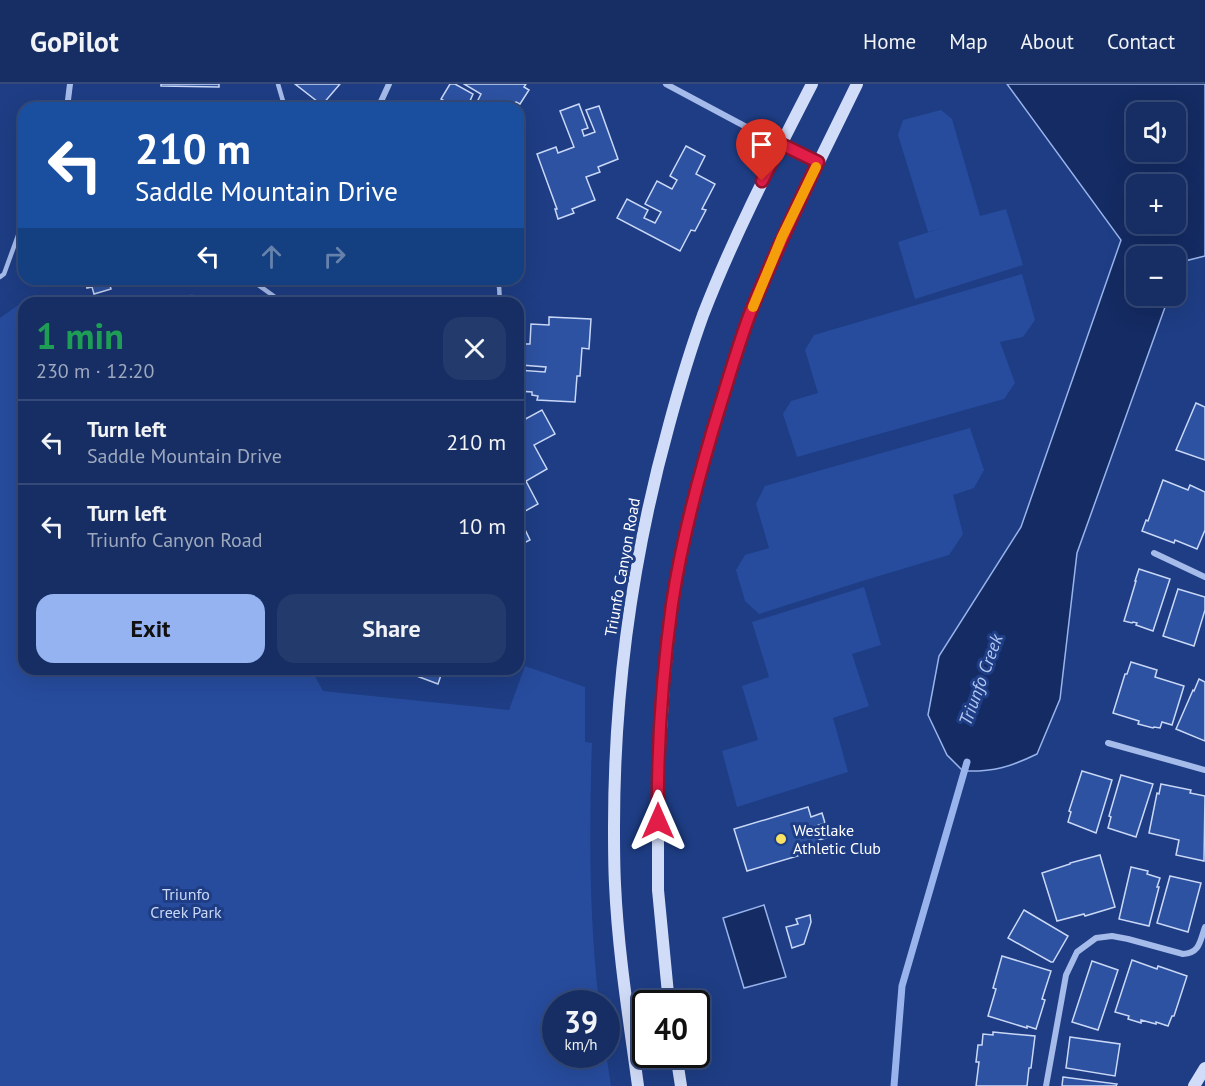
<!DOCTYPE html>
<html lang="en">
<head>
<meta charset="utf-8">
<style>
	body { margin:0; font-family:"PT Sans",sans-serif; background:#233a6c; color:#f1f3f6; height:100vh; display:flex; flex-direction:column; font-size:22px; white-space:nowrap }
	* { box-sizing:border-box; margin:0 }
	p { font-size:20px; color:#9ea8be }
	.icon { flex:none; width:33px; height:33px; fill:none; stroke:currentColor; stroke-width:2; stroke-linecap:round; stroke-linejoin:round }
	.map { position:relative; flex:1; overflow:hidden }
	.drawer { position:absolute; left:18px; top:213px; width:506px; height:378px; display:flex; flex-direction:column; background:#162e63; border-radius:18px; box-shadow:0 6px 24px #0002,0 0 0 2px #354a78 }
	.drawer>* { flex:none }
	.banner { position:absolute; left:18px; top:18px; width:506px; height:183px; border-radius:18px; box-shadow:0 6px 24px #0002,0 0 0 2px #354a78; background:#1a4fa0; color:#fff; overflow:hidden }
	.tools { position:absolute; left:1126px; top:18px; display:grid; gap:12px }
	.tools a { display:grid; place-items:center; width:60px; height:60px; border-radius:12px; background:#162e63; box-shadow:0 6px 24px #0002,0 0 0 2px #354a78; font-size:30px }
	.speed { position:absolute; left:542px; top:906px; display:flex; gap:12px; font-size:30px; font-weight:700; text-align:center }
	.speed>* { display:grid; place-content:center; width:78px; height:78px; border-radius:50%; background:#162e63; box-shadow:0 6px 24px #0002,0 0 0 2px #354a78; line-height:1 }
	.speed small { font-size:15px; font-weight:400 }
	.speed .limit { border:3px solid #111; border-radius:9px; background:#fff; color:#111 }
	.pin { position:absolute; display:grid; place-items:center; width:51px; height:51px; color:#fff; margin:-62px -26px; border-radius:50% 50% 50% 0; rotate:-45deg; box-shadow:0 0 6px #0007 }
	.pin .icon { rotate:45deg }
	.me { position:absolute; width:66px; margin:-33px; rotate:0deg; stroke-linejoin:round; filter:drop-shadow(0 0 4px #0008) }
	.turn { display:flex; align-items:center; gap:21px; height:126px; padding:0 18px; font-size:27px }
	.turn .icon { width:78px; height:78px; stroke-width:2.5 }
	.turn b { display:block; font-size:42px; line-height:51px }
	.lanes { display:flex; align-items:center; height:57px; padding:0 18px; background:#0003; justify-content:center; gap:30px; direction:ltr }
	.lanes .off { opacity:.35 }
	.round { display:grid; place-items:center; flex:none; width:63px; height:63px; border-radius:18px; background:#233a6c }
	.overview { display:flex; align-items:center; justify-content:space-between; height:102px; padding:0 18px }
	h1 { font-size:36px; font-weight:800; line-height:45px; color:#1e9e55 }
	.primary-button { display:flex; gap:12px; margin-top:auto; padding:12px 18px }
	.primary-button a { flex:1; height:69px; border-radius:18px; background:#95b2f1; color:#111; font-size:24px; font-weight:800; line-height:69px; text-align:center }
	.primary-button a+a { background:#233a6c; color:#f1f3f6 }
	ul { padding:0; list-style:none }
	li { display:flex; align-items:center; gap:18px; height:84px; padding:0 18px; border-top:2px solid #354a78 }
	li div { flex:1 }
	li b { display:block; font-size:22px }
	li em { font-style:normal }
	header { display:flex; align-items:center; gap:36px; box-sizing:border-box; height:84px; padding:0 30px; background:#162e63; border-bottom:2px solid #354a78 }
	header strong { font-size:28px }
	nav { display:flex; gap:33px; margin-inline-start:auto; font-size:21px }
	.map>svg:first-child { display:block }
	.green { fill:#274c9d }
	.water { fill:#142b63; stroke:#99b4ec; stroke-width:1.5; fill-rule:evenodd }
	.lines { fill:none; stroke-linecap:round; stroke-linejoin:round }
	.stream { stroke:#99b4ec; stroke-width:7 }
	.building { fill:#2d52a2; stroke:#cad8f7; stroke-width:1.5 }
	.lane { stroke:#a5bbea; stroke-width:4.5 }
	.street { stroke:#a5bbea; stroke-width:6 }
	.secondary { stroke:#d1dcf8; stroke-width:12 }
	.route-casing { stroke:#92132f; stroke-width:15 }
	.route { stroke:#e11d48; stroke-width:10 }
	.slow { stroke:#f59e0b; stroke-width:10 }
	.poi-dot { fill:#f9e264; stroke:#1e3d84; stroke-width:2 }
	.labels { text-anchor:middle; stroke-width:6; stroke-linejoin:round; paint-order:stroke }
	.street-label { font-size:16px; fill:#fff; stroke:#1e3d84 }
	.poi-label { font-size:16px; fill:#fff; stroke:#1e3d84; text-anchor:start }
	.park-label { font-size:16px; fill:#cad8f7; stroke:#1e3d84 }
	.water-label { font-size:18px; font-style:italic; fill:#b1c6f1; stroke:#1e3d84 }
</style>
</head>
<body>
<header>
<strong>GoPilot</strong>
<nav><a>Home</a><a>Map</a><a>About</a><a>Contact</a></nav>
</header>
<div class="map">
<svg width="1205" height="1002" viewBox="0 0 1205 1002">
	<rect width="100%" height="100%" fill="#1e3d84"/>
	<!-- green -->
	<g class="green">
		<path d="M941 26 952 35 980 132 1006 125 1023 181 915 215 898 158 945 143 928 148 898 51 903 36Z"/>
		<path d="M1022 190 1035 236 1023 253 1000 258 1015 299 1004 315 797 373 783 330 791 317 818 309 805 266 814 251Z"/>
		<path d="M192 210 207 219H159Z"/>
		<path d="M31 212 57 219H24V585H311L323 607 509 626 525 582 585 603V658L592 659C589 746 589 833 599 919L555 920V970H606L611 1002H0V234Z"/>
		<path d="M970 344 984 386 974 404 953 411 963 450 949 471 859 498 759 530 745 517 736 486 745 471 769 464 756 420 765 402Z"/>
		<path d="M864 503 881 561 852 570 869 622 833 634 848 688 737 723 722 667 758 656 742 602 769 593 752 538Z"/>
	</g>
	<!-- water -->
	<g class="water">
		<path d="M1007 0H1205V172L1181 178 1176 192V172H1137V212H1169L1077 469 1060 615 1037 670C1010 683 994 688 963 687L947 671 928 631 939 572 1021 443 1121 156ZM1137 28H1176V68H1137ZM1137 100H1176V140H1137Z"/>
		<path d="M764 821 786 893 744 904 723 834Z"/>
	</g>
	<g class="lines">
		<!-- stream -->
		<path class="stream" d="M894 1002 902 902 967 678"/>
	</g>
	<!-- building -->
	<g class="building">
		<path d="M161 0H219V3L161 2Z"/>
		<path d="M295 0H340L322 21Z"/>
		<path d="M450 0H455L473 10 470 17 476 20 481 10 464 0H526L524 3 529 6 520 20 516 18 512 24H456L441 15Z"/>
		<path d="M579 20 588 44 582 46 584 52 595 48 586 26 599 22 618 75 598 83 600 88 586 93 595 116 572 125 574 129 558 135 555 125H557L537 70 556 63 558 69 574 63 560 27Z"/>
		<path d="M686 62 705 72 696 90 715 100 702 125 706 126 695 147 691 146 680 167 617 134 627 115 648 126 644 134 655 139 661 128 645 120 657 97 672 105 677 96 670 92Z"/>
		<path d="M85 195H113L114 197 109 198 111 205 94 210 92 203 87 204Z"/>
		<path d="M119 195H154L139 199V197L121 201Z"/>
		<path d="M549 233 591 235 589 265 582 264 580 292H577L575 318 537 316 538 312 532 311V308L518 307V286L545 288 546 283 521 281 523 260H530L531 240 549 241Z"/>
		<path d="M1196 319 1205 323V376L1176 366Z"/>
		<path d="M542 326 555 350 534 361 547 385 526 397 538 420 518 431V339Z"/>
		<path d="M1163 396 1188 406 1190 401 1205 408V446L1197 465 1175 456 1174 459 1142 447 1146 436 1148 437Z"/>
		<path d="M518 431 530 456 518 462Z"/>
		<path d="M518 480 523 490 518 493Z"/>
		<path d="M1139 485 1170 495 1153 547 1136 541 1137 539 1133 538 1132 539 1124 537 1136 497H1135Z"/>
		<path d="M1178 505 1205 513V526L1194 562 1163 552Z"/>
		<path d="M1131 578 1157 586 1155 593 1184 602 1172 641 1162 638 1160 644 1154 643 1153 644 1138 640 1139 637 1113 629 1125 590H1127Z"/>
		<path d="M398 585H443L438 600Z"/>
		<path d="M1199 595 1205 598V657L1176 645 1193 606 1194 607Z"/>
		<path d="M1082 687 1112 696 1096 749 1068 738 1071 728 1069 727Z"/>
		<path d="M1121 691 1153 700 1136 753 1108 744 1111 733 1109 732Z"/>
		<path d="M1161 700 1191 706 1190 709 1205 712 1204 777 1176 771 1179 756 1149 749 1157 709 1159 710Z"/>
		<path d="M808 723 811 733 822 729 825 739 813 743V746L826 742 829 753 819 756 821 765 747 787 734 745Z"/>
		<path d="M1100 771 1115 823 1085 832 1084 830 1057 837 1042 789 1070 780V779Z"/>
		<path d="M1131 783 1148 787 1147 790 1160 794 1157 803H1159L1149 842 1119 835Z"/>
		<path d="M1170 792 1201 799 1188 848 1157 839Z"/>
		<path d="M1024 826 1068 852 1053 878H1051L1008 854Z"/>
		<path d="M810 831 811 838 804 860 792 864 786 843 798 840 796 835Z"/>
		<path d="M1002 872 1051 887 1042 915 1045 916 1036 945 1027 942V944L988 932 996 905 993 904Z"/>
		<path d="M1132 876 1157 885 1158 882 1187 892 1174 932H1172L1168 942 1156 938V940L1141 936V939L1128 935 1129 932 1115 928Z"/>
		<path d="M1092 877 1118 886 1098 946 1072 938Z"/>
		<path d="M993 948 1035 952 1031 984H1029L1027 1002H976L979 978H976L978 961H982L983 950 993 951Z"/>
		<path d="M1070 953 1120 960 1115 992 1066 984Z"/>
		<path d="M1063 993 1117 1000 1116 1002H1062Z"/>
	</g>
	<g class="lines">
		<!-- lane -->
		<g class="lane">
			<path d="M278 0 285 24"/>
			<path d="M0 193 4 190 24 135"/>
			<path d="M250 195 275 213"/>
			<path d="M499 201 500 219"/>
		</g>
		<!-- street -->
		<g class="street">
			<path d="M666 0 752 46 818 78"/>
			<path d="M67 24 70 0"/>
			<path d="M378 24 389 0"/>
			<path d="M484 195 499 201"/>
			<path d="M1154 469 1205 493"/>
			<path d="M1108 659 1205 686"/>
			<path d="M1046 1002 1066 891 1077 868 1096 854 1112 852 1128 855 1183 870C1200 869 1200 857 1205 843"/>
		</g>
		<!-- secondary -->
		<g class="secondary">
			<path d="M669 920 658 806V692L664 599 672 520 686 448 705 371 750 229 782 153 857 0"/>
			<path d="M676 970 681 1002"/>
			<path d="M638 1002C629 935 618 868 615 800 614 781 614 762 614 743 614 607 633 471 669 341 679 304 690 267 703 231 734 151 773 76 812 0"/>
			<path d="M1194 1002 1205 984"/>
		</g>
	</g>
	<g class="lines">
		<defs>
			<path id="route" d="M658 737C657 665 662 592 672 520 682 453 700 387 720 322 730 290 739 258 751 227 771 177 795 127 818 78L781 60 762 97"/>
		</defs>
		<!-- route casing -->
		<use href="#route" class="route-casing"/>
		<!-- route -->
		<use href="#route" class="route"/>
		<!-- slow -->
		<path class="slow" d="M753 223 782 153 816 83"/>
	</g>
	<!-- markers -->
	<circle class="poi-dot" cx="781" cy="755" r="6"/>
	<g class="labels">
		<!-- street labels -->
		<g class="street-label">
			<text transform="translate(622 483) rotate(-80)" y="6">Triunfo Canyon Road</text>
		</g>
		<!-- poi labels -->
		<g class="poi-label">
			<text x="793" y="752">Westlake<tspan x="793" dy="18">Athletic Club</tspan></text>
		</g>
		<!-- park labels -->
		<g class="park-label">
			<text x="186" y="816">Triunfo<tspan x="186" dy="18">Creek Park</tspan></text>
		</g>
		<!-- water labels -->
		<g class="water-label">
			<text transform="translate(981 596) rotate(-70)" y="6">Triunfo Creek</text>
		</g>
	</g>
</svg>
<div class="tools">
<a><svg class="icon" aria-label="sound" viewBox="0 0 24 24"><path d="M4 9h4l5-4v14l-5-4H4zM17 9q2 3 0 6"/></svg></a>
<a>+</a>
<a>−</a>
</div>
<div class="speed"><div>39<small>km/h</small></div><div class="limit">40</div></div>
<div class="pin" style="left:762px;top:97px;background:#d93025"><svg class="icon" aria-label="arrive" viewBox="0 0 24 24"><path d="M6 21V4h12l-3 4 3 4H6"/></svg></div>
<svg class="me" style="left:658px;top:737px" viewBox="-20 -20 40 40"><path d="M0-17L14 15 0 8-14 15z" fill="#e11d48" stroke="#fff" stroke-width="4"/></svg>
<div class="banner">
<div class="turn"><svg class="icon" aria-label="left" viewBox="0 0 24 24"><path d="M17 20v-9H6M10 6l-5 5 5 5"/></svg><div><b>210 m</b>Saddle Mountain Drive</div></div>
<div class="lanes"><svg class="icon" aria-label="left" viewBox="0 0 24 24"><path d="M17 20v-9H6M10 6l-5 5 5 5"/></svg><svg class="icon off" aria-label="ahead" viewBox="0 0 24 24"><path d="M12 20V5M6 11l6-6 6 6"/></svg><svg class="icon off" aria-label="right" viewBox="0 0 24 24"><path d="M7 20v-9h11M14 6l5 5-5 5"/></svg></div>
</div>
<section class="drawer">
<div class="overview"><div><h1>1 min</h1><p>230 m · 12:20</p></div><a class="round"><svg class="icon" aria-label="close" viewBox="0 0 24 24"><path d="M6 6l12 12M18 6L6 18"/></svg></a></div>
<ul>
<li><svg class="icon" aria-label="left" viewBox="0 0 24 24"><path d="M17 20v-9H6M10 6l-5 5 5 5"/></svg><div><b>Turn left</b><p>Saddle Mountain Drive</p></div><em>210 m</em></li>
<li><svg class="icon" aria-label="left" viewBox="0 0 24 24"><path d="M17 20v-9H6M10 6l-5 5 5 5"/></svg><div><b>Turn left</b><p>Triunfo Canyon Road</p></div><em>10 m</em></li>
</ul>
<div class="primary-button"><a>Exit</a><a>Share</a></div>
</section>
</div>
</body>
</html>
